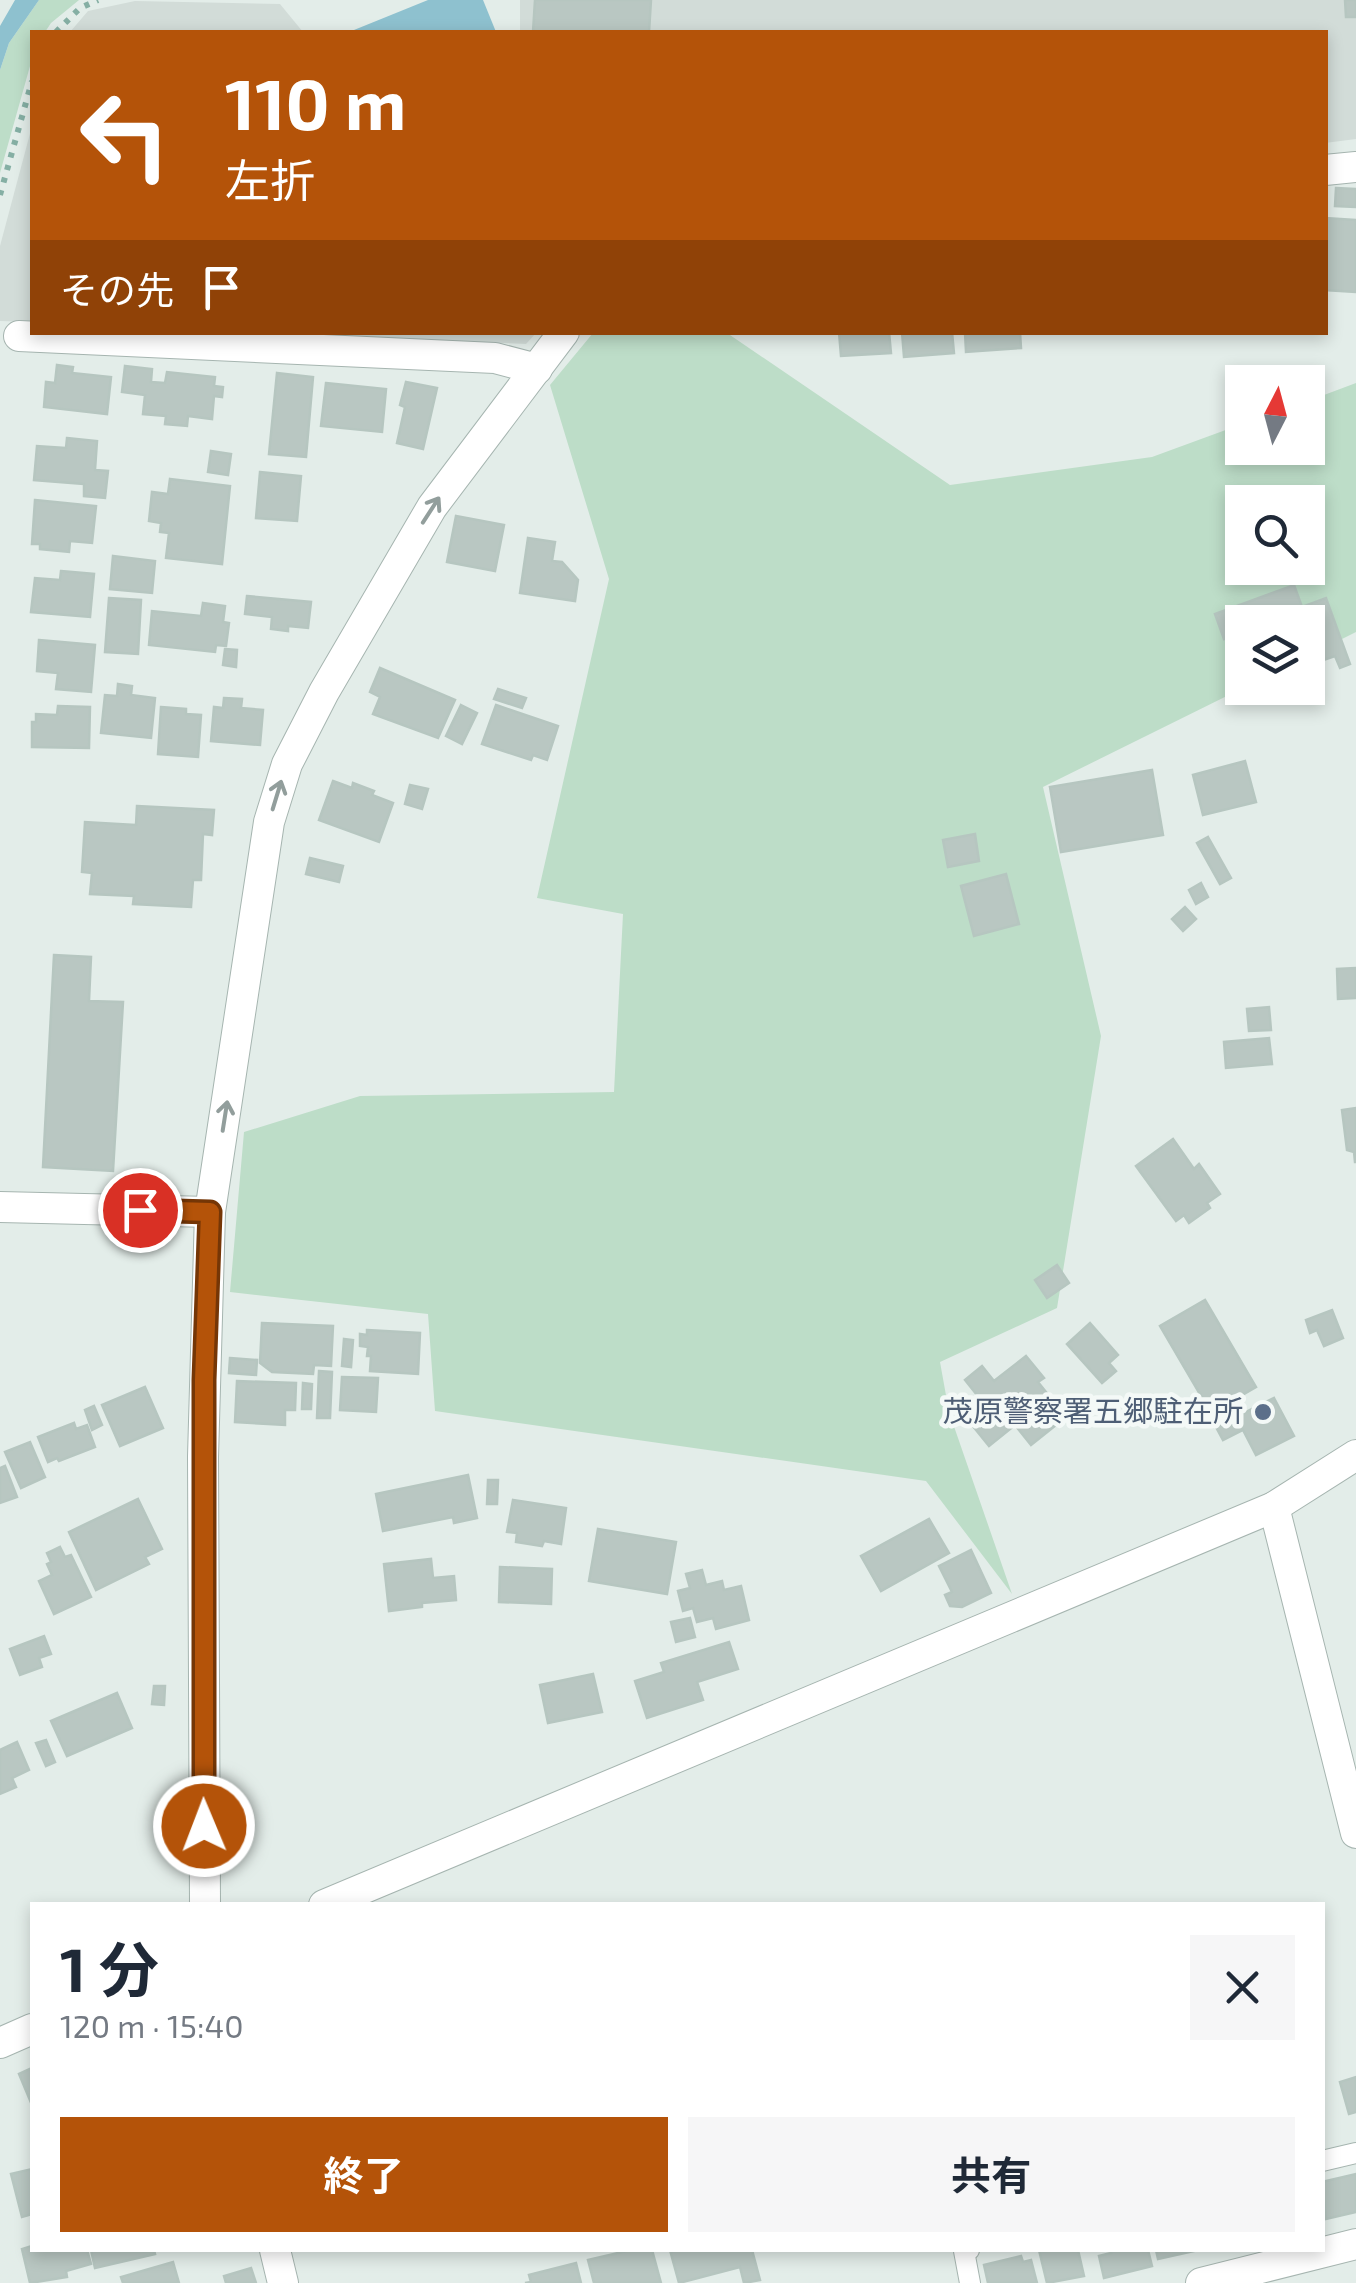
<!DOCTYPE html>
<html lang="ja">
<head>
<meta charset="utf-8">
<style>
	body { margin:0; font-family:"Exo 2","Noto Sans JP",sans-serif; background:#f6f6f7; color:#1f2937; height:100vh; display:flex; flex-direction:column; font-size:38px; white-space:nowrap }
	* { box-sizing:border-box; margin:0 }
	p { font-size:32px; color:#747a83 }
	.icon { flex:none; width:55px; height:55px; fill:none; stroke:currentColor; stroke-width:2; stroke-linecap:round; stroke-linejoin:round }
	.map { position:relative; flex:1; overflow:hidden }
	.details { position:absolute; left:30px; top:1902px; width:1295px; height:350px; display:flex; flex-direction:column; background:#fff; border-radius:0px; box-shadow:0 5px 15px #0003 }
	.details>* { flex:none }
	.top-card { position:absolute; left:30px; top:30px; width:1298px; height:305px; border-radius:0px; box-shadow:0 5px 15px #0003; background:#b45309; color:#fff; overflow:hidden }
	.needle { width:65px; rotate:6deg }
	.buttons { position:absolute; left:1225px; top:365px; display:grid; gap:20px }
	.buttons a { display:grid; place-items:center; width:100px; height:100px; border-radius:0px; background:#fff; box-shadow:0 5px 15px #0003; font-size:50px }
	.pin { position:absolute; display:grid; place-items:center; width:85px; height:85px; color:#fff; margin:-42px; border:5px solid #fff; border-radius:50%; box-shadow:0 2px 10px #0007 }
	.me { position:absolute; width:110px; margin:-55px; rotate:359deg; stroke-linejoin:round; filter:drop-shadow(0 0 8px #0008) }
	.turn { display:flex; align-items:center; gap:35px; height:210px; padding:0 30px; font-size:45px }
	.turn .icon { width:130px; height:130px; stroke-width:2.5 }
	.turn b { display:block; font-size:70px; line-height:85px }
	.then { display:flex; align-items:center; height:95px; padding:0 30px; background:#0003; gap:20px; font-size:38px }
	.round { display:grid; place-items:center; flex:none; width:105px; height:105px; border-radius:0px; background:#f6f6f7 }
	.headline { display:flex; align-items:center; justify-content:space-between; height:170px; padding:0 30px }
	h1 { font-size:60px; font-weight:700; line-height:75px }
	.button { display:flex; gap:20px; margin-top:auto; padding:20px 30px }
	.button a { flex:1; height:115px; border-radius:0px; background:#b45309; color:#fff; font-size:40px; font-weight:700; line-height:115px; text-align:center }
	.button a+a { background:#f6f6f7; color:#1f2937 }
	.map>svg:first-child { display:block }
	.built { fill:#d2dcd8 }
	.green { fill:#bdddc8; fill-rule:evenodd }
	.water { fill:#8ec1cf }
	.building { fill:#b9c7c2; stroke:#b6c6c0; stroke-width:2.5 }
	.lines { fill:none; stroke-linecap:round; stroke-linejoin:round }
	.service-casing { stroke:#a6b5b0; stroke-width:22 }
	.minor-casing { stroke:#a6b5b0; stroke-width:32 }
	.tertiary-casing { stroke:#a6b5b0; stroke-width:32 }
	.path { stroke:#85afa4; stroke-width:6; stroke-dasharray:5 8; stroke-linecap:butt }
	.service { stroke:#fff; stroke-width:20 }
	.minor { stroke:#fff; stroke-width:30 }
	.tertiary { stroke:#fff; stroke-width:30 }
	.oneway { stroke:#929e9c }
	.route-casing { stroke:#753606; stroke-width:25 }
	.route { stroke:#b45309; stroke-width:18 }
	.service-dot { fill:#5c6f8a; stroke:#f4f9f7; stroke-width:4 }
	.labels { text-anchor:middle; stroke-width:9; stroke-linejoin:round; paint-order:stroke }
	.service-label { font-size:30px; fill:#4e5e75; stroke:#f4f9f7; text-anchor:end }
</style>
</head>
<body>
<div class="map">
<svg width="1356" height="2283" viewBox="0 0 1356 2283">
	<rect width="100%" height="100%" fill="#e3ede9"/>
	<!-- built -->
	<g class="built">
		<path d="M520 0H1356V139L1325 143V32H520Z"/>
		<path d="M135 1 280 4 303 32H70L88 11Z"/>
		<path d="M32 126V322L0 321V246Z"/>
		<path d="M265 333H536L526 344Z"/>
	</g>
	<!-- green -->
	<g class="green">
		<path d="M39 0H79L51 23 45 32H32V59L0 173V70L9 43Z"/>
		<path d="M593 333H727L950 485 1152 457 1242 424V448H1308V401L1356 383V632L1308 656V622H1242L1243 688 1043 787 1101 1036 1057 1308 940 1362 949 1412 1012 1594 926 1481 435 1411 428 1314 230 1292 244 1132 360 1096 614 1092 623 914 537 898 609 579 550 385ZM1242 502H1308V568H1242Z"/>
	</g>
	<!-- water -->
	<g class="water">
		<path d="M15 0H39L9 43 0 70V26Z"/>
		<path d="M428 0H483L496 32H349Z"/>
	</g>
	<!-- building -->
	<g class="building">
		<path d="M535 0H651L649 32H533Z"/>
		<path d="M1345 0H1356V17H1346Z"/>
		<path d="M1336 188 1356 189V207L1335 206Z"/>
		<path d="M1325 218 1356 220V292L1325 290Z"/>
		<path d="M839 332H889L891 353 841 356Z"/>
		<path d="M902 332H952L954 353 904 357Z"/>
		<path d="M965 332H1020L1021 348 966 352Z"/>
		<path d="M57 365 73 367 72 373 111 377 107 414 44 407 46 382 55 383Z"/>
		<path d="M125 366 152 369 151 382 165 383 167 372 215 377 214 386 223 387 222 397 214 396 212 419 188 416 187 426 165 424 166 416 143 414 145 395 122 392Z"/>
		<path d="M277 373 313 377 306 457 269 454Z"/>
		<path d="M406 382 437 388 423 449 397 443 405 407 400 405Z"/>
		<path d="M326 383 386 389 382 432 321 426Z"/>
		<path d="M67 438 97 441 95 470 108 471 105 498 84 496V484L34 480 37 446 66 448Z"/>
		<path d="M211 451 231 454 228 475 208 472Z"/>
		<path d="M260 472 301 476 297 521 256 518Z"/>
		<path d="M170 479 230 486 222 564 166 558 169 533 160 532 161 523 149 521 152 492 168 494Z"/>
		<path d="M35 500 96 506 92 543 70 541 69 552 40 549V544H32Z"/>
		<path d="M456 516 504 525 495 571 447 562Z"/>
		<path d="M528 538 555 542 552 561 562 562 578 580 575 601 520 593Z"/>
		<path d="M113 556 155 561 152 593 110 589Z"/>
		<path d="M61 571 94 574 90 617 31 612 35 578 60 580Z"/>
		<path d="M1294 585 1302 607 1326 598 1350 664 1340 668 1335 656 1315 663 1308 644V622L1299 621 1242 622V632L1224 639 1215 614Z"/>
		<path d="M247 596 311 602 308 628 288 626V631L271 629 272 617 245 614Z"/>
		<path d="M109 598 141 600 138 654 105 652Z"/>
		<path d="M203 603 225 606 223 622 229 623 226 646 216 645 215 652 149 645 152 611 201 616Z"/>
		<path d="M39 640 95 645 91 692 56 689 58 673 37 671Z"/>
		<path d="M225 649 237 650 236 667 223 665Z"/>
		<path d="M380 668 455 700 438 738 373 714 380 697 370 692Z"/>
		<path d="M118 684 132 686 131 695 155 698 151 738 101 733 105 695 117 696Z"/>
		<path d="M498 689 526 698 522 708 494 699Z"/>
		<path d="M224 698 242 699 241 708 263 710 260 745 211 741 214 707 223 708Z"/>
		<path d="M461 705 477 713 462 744 446 736Z"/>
		<path d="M496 705 558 726 547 760 533 755 531 760 482 744Z"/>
		<path d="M58 706 90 707 89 748 32 747V722H36V714L57 715Z"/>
		<path d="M161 707 186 709V714L201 715 198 757 158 754Z"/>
		<path d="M1245 761 1256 802 1203 815 1193 775Z"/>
		<path d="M1152 770 1163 835 1061 852 1050 787Z"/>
		<path d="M333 781 352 788 353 783 374 791 372 795 393 803 379 842 319 820Z"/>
		<path d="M410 785 428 789 422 809 405 804Z"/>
		<path d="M137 806 214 810 212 835 203 834 201 880H193L191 907 133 904 134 896 90 894 92 873 82 872 85 822 136 825Z"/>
		<path d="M975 834 979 861 948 867 943 840Z"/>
		<path d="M1208 837 1231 878 1220 884 1197 843Z"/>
		<path d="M310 858 343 866 339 882 306 874Z"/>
		<path d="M1006 874 1019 924 974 936 961 886Z"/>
		<path d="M1201 883 1208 897 1196 904 1189 890Z"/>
		<path d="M1185 907 1196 919 1183 931 1172 919Z"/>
		<path d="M54 955 91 957 89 1001 123 1002 113 1171 43 1167Z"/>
		<path d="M1356 968V998L1338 999 1337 969Z"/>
		<path d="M1269 1007 1271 1030 1249 1031 1247 1009Z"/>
		<path d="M1269 1038 1272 1064 1226 1068 1224 1042Z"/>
		<path d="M1356 1108V1162H1355L1354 1152 1347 1150 1342 1110Z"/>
		<path d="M1173 1139 1194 1169 1199 1164 1220 1194 1207 1203 1210 1208 1189 1223 1184 1215 1176 1221 1136 1166Z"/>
		<path d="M1057 1265 1069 1283 1047 1298 1035 1280Z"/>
		<path d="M1205 1300 1256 1387 1211 1413 1160 1326Z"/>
		<path d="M1332 1310 1343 1338 1324 1346 1317 1330 1310 1333 1306 1320Z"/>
		<path d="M262 1323 333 1326 331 1366 314 1365 313 1374 272 1372 260 1363Z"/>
		<path d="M1090 1323 1118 1355 1109 1363 1116 1371 1102 1383 1067 1344Z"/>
		<path d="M367 1330 420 1333 418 1374 370 1371 371 1356H367L368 1347 360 1346V1334L367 1335Z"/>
		<path d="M344 1339 353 1340 351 1367 342 1366Z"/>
		<path d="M1026 1356 1044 1378 1038 1382 1066 1417 1031 1445 1015 1425 989 1446 959 1409 977 1395 965 1380 982 1366 994 1381Z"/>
		<path d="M230 1358 257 1360 256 1375 229 1373Z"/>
		<path d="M319 1371 332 1372 330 1418H317Z"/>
		<path d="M342 1377 378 1378 376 1412 340 1410Z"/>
		<path d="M237 1381 296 1383 295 1410H285V1425L235 1422Z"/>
		<path d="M303 1383 312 1384 311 1409H302Z"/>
		<path d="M145 1387 163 1428 120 1446 102 1405Z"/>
		<path d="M1274 1398 1294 1436 1256 1455 1243 1430 1223 1440 1216 1427Z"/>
		<path d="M94 1406 102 1425 92 1430 85 1410Z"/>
		<path d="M74 1423 76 1429 87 1425 95 1447 59 1461 57 1458 48 1462 38 1437Z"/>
		<path d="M30 1442 45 1477 21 1488 5 1452Z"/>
		<path d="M5 1466 17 1497 0 1503V1468Z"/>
		<path d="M468 1475 477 1518 454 1523 453 1517 383 1531 376 1494Z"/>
		<path d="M488 1480H498L497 1504H487Z"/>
		<path d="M138 1499 162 1549 145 1557 149 1564 96 1590 69 1532Z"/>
		<path d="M513 1500 566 1508 561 1544 544 1541 542 1546 516 1542 517 1533 507 1532Z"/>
		<path d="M929 1519 949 1553 881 1591 861 1556Z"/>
		<path d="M598 1529 676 1542 667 1594 589 1581Z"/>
		<path d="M60 1547 65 1557 71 1555 91 1597 54 1614 39 1581 52 1575 47 1564 51 1562 47 1553Z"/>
		<path d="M971 1550 991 1593 962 1607 950 1606 945 1595 952 1592 939 1566Z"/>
		<path d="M431 1559 433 1578 454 1576 456 1600 422 1603V1607L389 1611 384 1564Z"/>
		<path d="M500 1567 552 1569 551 1604 499 1602Z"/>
		<path d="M702 1570 706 1585 722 1581 724 1590 741 1586 749 1620 716 1629 713 1618 697 1622 693 1608 683 1611 678 1591 690 1588 686 1574Z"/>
		<path d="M690 1618 695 1637 676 1642 671 1622Z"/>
		<path d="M44 1636 51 1654 39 1658 42 1667 20 1675 10 1649Z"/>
		<path d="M729 1642 738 1669 697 1682 703 1700 647 1718 635 1681 664 1672 661 1663Z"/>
		<path d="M593 1674 602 1712 548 1723 540 1685Z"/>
		<path d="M154 1686H165L164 1705 152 1704Z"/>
		<path d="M117 1693 132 1728 67 1756 51 1721Z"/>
		<path d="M46 1740 55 1762 46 1766 36 1743Z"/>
		<path d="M17 1742 29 1770 12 1778 16 1787 0 1794V1750Z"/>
		<path d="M32 2068V2105L19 2074Z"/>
		<path d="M1356 2077V2112L1349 2114 1340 2082Z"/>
		<path d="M32 2169V2214L22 2217 11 2174Z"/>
		<path d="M1356 2174V2212L1326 2219 1322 2182Z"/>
		<path d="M32 2246V2250H87L91 2264 66 2271 67 2277 30 2283 22 2249Z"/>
		<path d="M91 2250H154L155 2254 95 2268Z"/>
		<path d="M631 2250H652L661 2283H594L588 2260Z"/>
		<path d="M670 2250H752L760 2280 744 2283 740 2267 679 2283Z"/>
		<path d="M1039 2250H1078L1084 2276 1047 2283Z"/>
		<path d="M1110 2250H1148L1152 2266 1104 2278 1099 2256 1111 2253Z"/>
		<path d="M1156 2250H1194V2251L1158 2259Z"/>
		<path d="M1021 2256 1023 2262 1031 2260 1037 2283H988L984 2265Z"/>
		<path d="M173 2262 179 2283H123L121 2277Z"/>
		<path d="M576 2263 581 2283H525L531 2282 529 2275Z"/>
		<path d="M251 2268 256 2283H226L224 2276Z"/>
	</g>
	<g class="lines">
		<defs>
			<g id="service">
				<path d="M1322 2161 1356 2153"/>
				<path d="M969 2250 964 2251 970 2283"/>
			</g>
			<g id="minor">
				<path d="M1325 170 1356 167"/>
				<path d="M19 336 495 358 537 369"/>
				<path d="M0 1207 210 1212"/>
				<path d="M1274 1507 1356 1833"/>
				<path d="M205 1905 203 1457 210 1212 269 822 287 764 324 692 432 507 564 332"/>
				<path d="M275 2250 283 2283"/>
				<path d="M1201 2283 1356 2244"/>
			</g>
			<g id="tertiary">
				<path d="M324 1905 1274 1507 1356 1455"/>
				<path d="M0 2043 32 2029"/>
			</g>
		</defs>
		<!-- service casing -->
		<use href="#service" class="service-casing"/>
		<!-- minor casing -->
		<use href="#minor" class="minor-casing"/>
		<!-- tertiary casing -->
		<use href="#tertiary" class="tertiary-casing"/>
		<!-- path -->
		<g class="path">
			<path d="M56 32 80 8 98 0"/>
			<path d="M0 195 32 81"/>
		</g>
		<!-- service -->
		<use href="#service" class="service"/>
		<!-- minor -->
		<use href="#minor" class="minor"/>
		<!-- tertiary -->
		<use href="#tertiary" class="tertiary"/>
	</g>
	<!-- one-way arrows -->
	<defs><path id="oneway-shaft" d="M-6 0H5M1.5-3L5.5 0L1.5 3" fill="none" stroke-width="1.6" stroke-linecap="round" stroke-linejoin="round" transform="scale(2.5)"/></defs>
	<g class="oneway">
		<use href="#oneway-shaft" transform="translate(431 510) rotate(-57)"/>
		<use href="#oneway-shaft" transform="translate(277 795) rotate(-73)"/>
		<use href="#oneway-shaft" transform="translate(225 1116) rotate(-81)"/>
	</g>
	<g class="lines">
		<defs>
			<path id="route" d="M140 1210 210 1212 204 1380V1826"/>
		</defs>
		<!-- route casing -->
		<use href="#route" class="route-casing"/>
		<!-- route -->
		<use href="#route" class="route"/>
	</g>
	<!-- markers -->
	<circle class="service-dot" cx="1263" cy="1412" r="10"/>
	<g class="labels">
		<!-- service labels -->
		<g class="service-label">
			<text x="1243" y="1422">茂原警察署五郷駐在所</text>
		</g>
	</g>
</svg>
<div class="buttons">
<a><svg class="needle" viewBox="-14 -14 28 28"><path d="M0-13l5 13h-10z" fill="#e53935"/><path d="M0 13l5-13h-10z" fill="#747a83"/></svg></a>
<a><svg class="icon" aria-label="search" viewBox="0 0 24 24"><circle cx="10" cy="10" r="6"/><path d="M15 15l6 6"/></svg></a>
<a><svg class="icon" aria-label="layers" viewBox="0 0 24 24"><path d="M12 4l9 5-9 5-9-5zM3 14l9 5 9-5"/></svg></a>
</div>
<div class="pin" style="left:140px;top:1210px;background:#d93025"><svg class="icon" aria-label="arrive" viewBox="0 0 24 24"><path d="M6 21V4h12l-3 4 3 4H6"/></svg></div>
<svg class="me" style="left:204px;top:1826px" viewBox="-20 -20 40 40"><circle r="17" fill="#b45309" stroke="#fff" stroke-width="3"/><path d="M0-11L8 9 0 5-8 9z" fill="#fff"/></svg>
<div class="top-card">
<div class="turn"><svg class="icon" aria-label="left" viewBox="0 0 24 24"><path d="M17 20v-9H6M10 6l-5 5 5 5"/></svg><div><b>110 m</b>左折</div></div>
<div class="then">その先<svg class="icon" aria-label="arrive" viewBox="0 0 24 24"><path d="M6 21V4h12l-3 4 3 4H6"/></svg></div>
</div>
<section class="details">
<div class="headline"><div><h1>1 分</h1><p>120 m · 15:40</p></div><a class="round"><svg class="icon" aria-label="close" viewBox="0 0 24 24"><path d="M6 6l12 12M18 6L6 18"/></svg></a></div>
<div class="button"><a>終了</a><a>共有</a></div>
</section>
</div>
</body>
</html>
